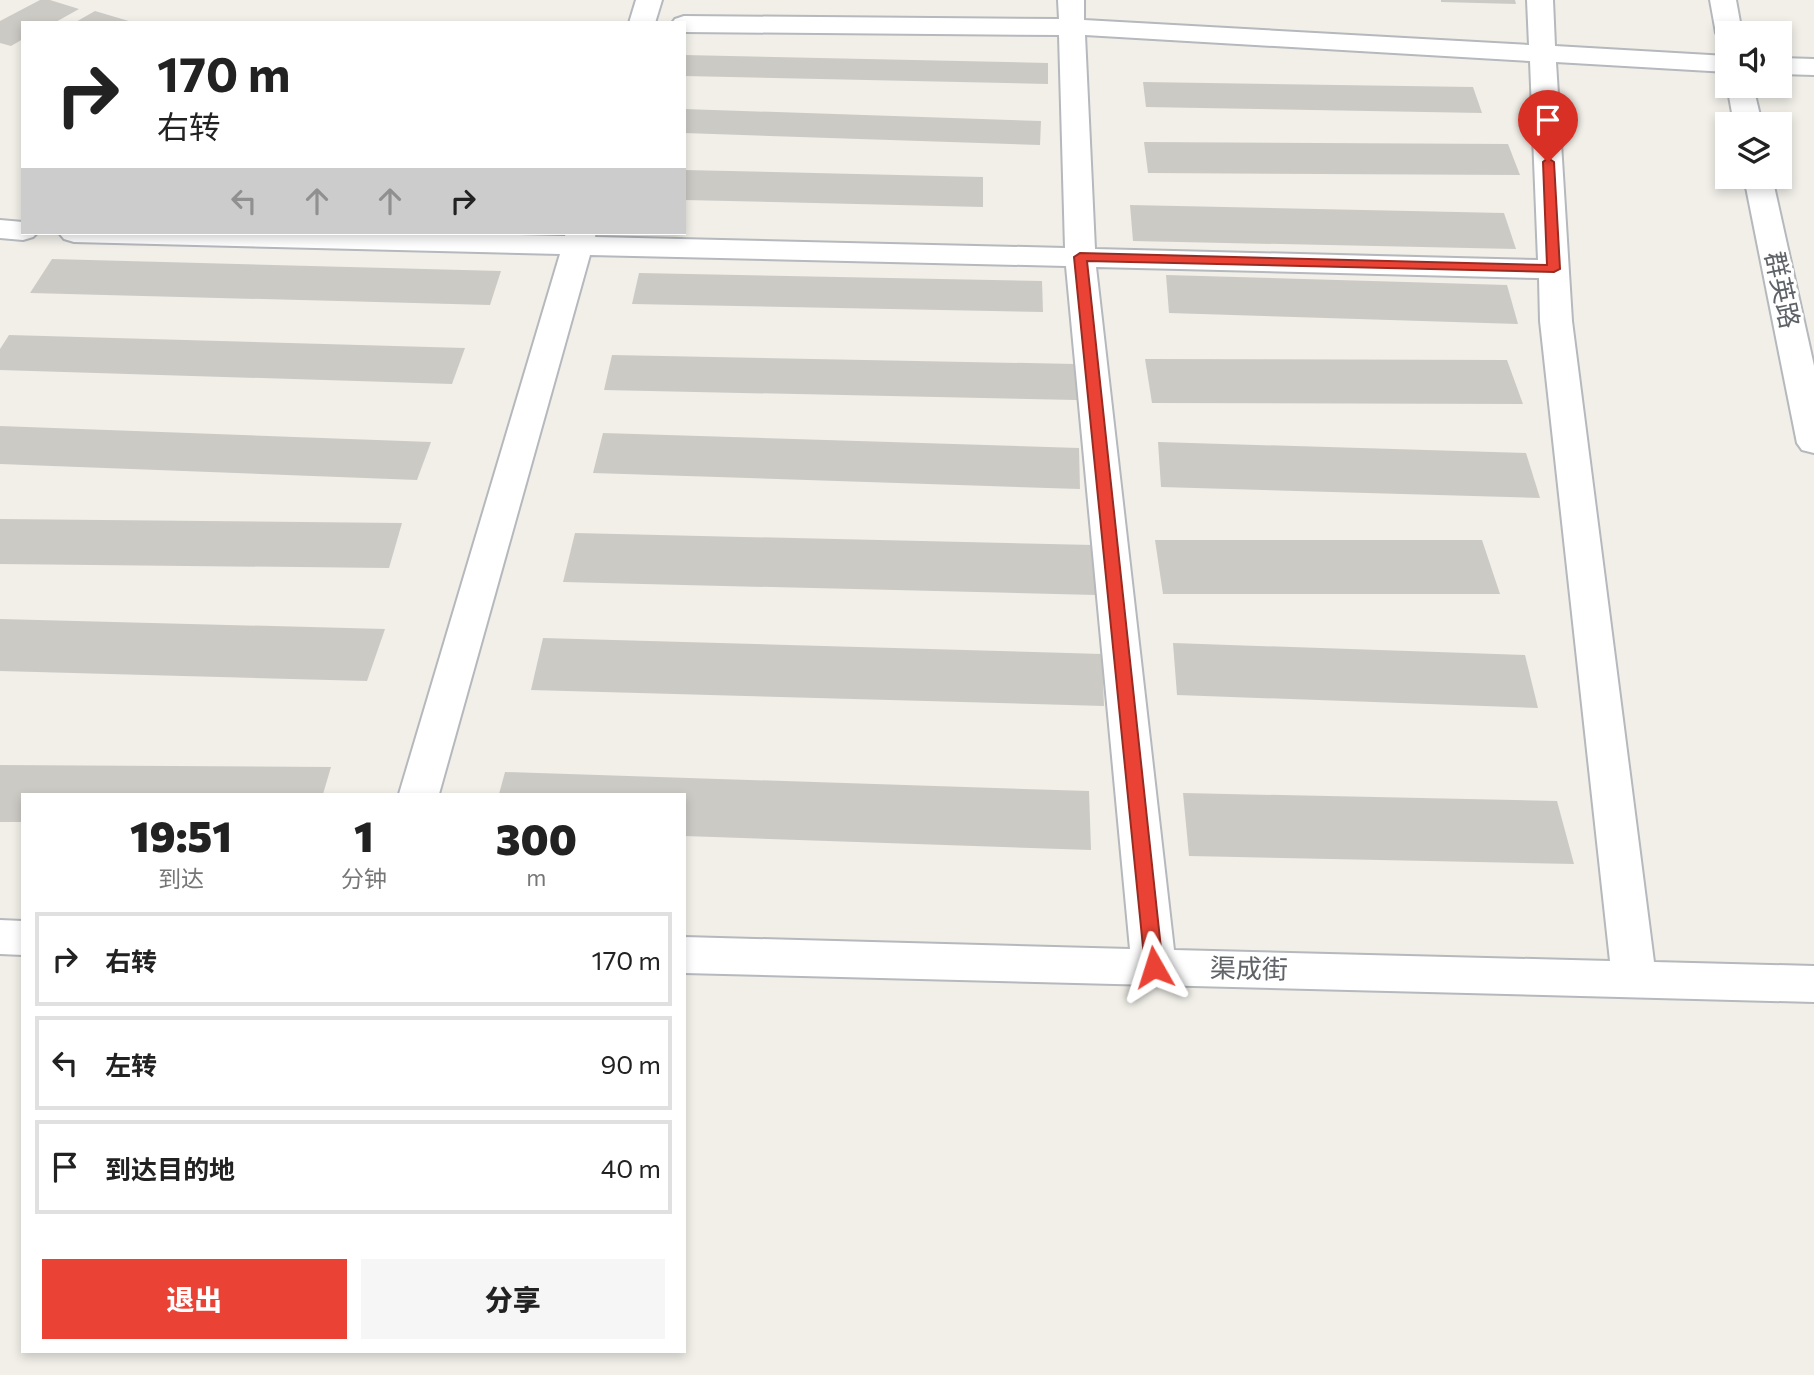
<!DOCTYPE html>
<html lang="zh">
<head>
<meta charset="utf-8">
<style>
	body { margin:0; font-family:Commissioner,"Noto Sans SC",sans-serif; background:#f6f6f6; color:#222; height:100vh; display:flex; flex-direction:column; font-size:26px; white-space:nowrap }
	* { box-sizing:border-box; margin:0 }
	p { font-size:23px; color:#767676 }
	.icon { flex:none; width:38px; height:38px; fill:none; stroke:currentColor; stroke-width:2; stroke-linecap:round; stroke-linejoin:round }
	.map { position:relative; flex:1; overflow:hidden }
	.sheet { position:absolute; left:21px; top:793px; width:665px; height:560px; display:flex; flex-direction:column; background:#fff; border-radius:0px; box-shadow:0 4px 10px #0003 }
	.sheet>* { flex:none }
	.hud { position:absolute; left:21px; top:21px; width:665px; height:214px; border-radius:0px; box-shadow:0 4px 10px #0003; background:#fff; color:#222; overflow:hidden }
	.controls { position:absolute; left:1715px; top:21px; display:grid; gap:14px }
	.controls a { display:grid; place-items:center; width:77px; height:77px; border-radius:0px; background:#fff; box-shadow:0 4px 10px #0003; font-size:35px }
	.pin { position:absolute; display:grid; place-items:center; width:60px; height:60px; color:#fff; margin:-72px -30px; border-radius:50% 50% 50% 0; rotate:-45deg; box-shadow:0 0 7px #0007 }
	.pin .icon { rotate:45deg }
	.me { position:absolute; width:77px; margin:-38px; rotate:354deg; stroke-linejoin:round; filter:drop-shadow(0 0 5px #0008) }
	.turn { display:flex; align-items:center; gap:24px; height:147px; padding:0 21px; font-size:32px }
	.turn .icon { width:91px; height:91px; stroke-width:2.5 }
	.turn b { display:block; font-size:49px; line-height:60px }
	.lanes { display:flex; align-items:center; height:66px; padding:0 21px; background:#0003; justify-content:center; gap:35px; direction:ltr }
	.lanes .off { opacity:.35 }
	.eta { display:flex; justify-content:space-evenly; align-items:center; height:119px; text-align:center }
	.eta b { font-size:42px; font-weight:800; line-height:49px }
	.button { display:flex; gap:14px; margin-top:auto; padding:14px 21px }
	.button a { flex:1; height:80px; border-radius:0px; background:#ea4335; color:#fff; font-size:28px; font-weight:800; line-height:80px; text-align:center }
	.button a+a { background:#f6f6f6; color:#222 }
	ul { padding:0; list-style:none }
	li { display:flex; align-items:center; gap:21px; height:94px; margin:0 14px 10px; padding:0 7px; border:4px solid #e0e0e0; border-radius:0px }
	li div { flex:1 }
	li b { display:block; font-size:26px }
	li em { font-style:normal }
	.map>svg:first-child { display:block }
	.building { fill:#cccac5 }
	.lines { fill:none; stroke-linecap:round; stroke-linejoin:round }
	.minor-casing { stroke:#b5b8bc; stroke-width:4 }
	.minor { fill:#fff; fill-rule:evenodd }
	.route { fill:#ea4335; stroke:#982c22; stroke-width:2 }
	.labels { text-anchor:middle; stroke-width:6; stroke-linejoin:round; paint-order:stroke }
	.street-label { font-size:26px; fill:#5f6368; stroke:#fff }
</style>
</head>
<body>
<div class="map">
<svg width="1814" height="1375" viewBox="0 0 1814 1375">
	<rect width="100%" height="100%" fill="#f1efe8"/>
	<!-- building -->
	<g class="building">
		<path d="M40 0H50L79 9 54 23H23V39L11 46 0 43V21Z"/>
		<path d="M1441 0H1515L1516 4 1441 2Z"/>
		<path d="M95 11 132 22V23H74Z"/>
		<path d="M684 55 1048 63V84L684 76Z"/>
		<path d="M1143 82 1473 87 1482 113 1146 107Z"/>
		<path d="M684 109 1041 121 1040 145 684 133Z"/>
		<path d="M1144 142 1508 144 1520 175 1148 173Z"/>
		<path d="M684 170 983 177V207L684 200Z"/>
		<path d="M1130 205 1504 213 1516 249 1133 241Z"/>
		<path d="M52 259 501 271 490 305 30 293Z"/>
		<path d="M639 273 1042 281 1043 312 632 304Z"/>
		<path d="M1166 275 1507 285 1518 324 1169 313Z"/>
		<path d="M9 335 465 348 452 384 0 370V349Z"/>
		<path d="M612 355 1075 364 1077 400 604 390Z"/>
		<path d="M1145 359 1507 360 1523 404 1152 403Z"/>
		<path d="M0 426 431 442 417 480 0 464Z"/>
		<path d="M603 433 1079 448 1080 489 593 473Z"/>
		<path d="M1158 442 1526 453 1540 498 1161 487Z"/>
		<path d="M0 519 402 523 389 568 0 564Z"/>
		<path d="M575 533 1093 545 1096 595 563 582Z"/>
		<path d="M1155 540H1482L1500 594H1163Z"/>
		<path d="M0 619 385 629 367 681 0 671Z"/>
		<path d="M543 638 1102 654 1104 706 531 690Z"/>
		<path d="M1173 643 1525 655 1538 708 1177 695Z"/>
		<path d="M0 765 331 767 323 794H23V822H0Z"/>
		<path d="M505 772 1089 791 1091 850 684 836V794H499Z"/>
		<path d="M1183 793 1557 801 1574 864 1189 856Z"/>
	</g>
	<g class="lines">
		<defs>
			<g id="minor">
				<path d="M636 0H662L655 23H629Z"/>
				<path d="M1058 0H1084V20L1529 45 1527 0H1553L1555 46 1727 56V72L1556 62 1572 321 1654 962 1814 966V1002L684 973V937L1130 949 1066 266 590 255 439 794H399L560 254 74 242 64 239 59 233H431L565 236 566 233H596L595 237 1065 248 1059 35 684 32V23H672L675 19 684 16 1059 19ZM1085 35 1530 61 1538 260 1095 249ZM1096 267 1539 278 1540 321 1610 961 1174 950Z"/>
				<path d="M1710 0H1736L1742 33H1727V40L1720 38 1716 33Z"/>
				<path d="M1780 58 1814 59V75L1780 74Z"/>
				<path d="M1727 85 1753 86 1762 124H1734Z"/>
				<path d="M1744 177H1772L1814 366V453L1802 450 1797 443Z"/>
				<path d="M0 220 23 222V233H37L33 237 23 240 0 238Z"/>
				<path d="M0 920 23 921V955L0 954Z"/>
			</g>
		</defs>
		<!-- minor casing -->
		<use href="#minor" class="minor-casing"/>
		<!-- minor -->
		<use href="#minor" class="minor"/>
	</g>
	<!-- route -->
	<path class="route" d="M1548 158 1554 162 1560 269 1554 272 1087 261 1163 967 1161 972 1154 974 1148 972 1145 967 1074 257 1080 253 1547 265 1543 162Z"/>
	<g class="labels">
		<!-- street labels -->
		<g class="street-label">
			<text transform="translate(1782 290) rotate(78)" y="9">群英路</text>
			<text transform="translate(1249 969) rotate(1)" y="9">渠成街</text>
		</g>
	</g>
</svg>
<div class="controls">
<a><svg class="icon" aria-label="sound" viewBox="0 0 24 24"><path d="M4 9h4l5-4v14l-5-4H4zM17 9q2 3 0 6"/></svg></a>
<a><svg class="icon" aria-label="layers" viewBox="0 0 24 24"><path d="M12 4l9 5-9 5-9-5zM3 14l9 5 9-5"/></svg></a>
</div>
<div class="pin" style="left:1548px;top:162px;background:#d93025"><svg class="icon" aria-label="arrive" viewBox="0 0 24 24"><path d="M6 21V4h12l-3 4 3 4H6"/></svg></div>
<svg class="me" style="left:1154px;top:967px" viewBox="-20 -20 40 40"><path d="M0-17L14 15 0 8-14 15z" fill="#ea4335" stroke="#fff" stroke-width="4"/></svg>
<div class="hud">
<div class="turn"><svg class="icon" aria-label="right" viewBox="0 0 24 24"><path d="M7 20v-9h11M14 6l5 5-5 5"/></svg><div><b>170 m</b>右转</div></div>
<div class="lanes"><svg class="icon off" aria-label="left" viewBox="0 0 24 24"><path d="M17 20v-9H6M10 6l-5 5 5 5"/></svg><svg class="icon off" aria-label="ahead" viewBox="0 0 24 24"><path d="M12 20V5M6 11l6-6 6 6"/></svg><svg class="icon off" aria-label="ahead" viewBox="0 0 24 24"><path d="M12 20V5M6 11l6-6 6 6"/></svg><svg class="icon" aria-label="right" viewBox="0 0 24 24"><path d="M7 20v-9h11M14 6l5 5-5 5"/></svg></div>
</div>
<section class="sheet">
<div class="eta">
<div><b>19:51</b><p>到达</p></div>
<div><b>1</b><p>分钟</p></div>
<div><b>300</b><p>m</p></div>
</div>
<ul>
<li><svg class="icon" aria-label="right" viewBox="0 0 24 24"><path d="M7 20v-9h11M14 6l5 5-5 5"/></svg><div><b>右转</b></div><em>170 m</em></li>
<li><svg class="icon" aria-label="left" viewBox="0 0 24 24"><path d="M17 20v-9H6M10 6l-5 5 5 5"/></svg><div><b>左转</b></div><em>90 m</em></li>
<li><svg class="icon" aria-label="arrive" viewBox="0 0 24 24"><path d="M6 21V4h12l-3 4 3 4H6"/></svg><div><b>到达目的地</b></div><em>40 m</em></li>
</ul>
<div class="button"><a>退出</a><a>分享</a></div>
</section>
</div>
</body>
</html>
